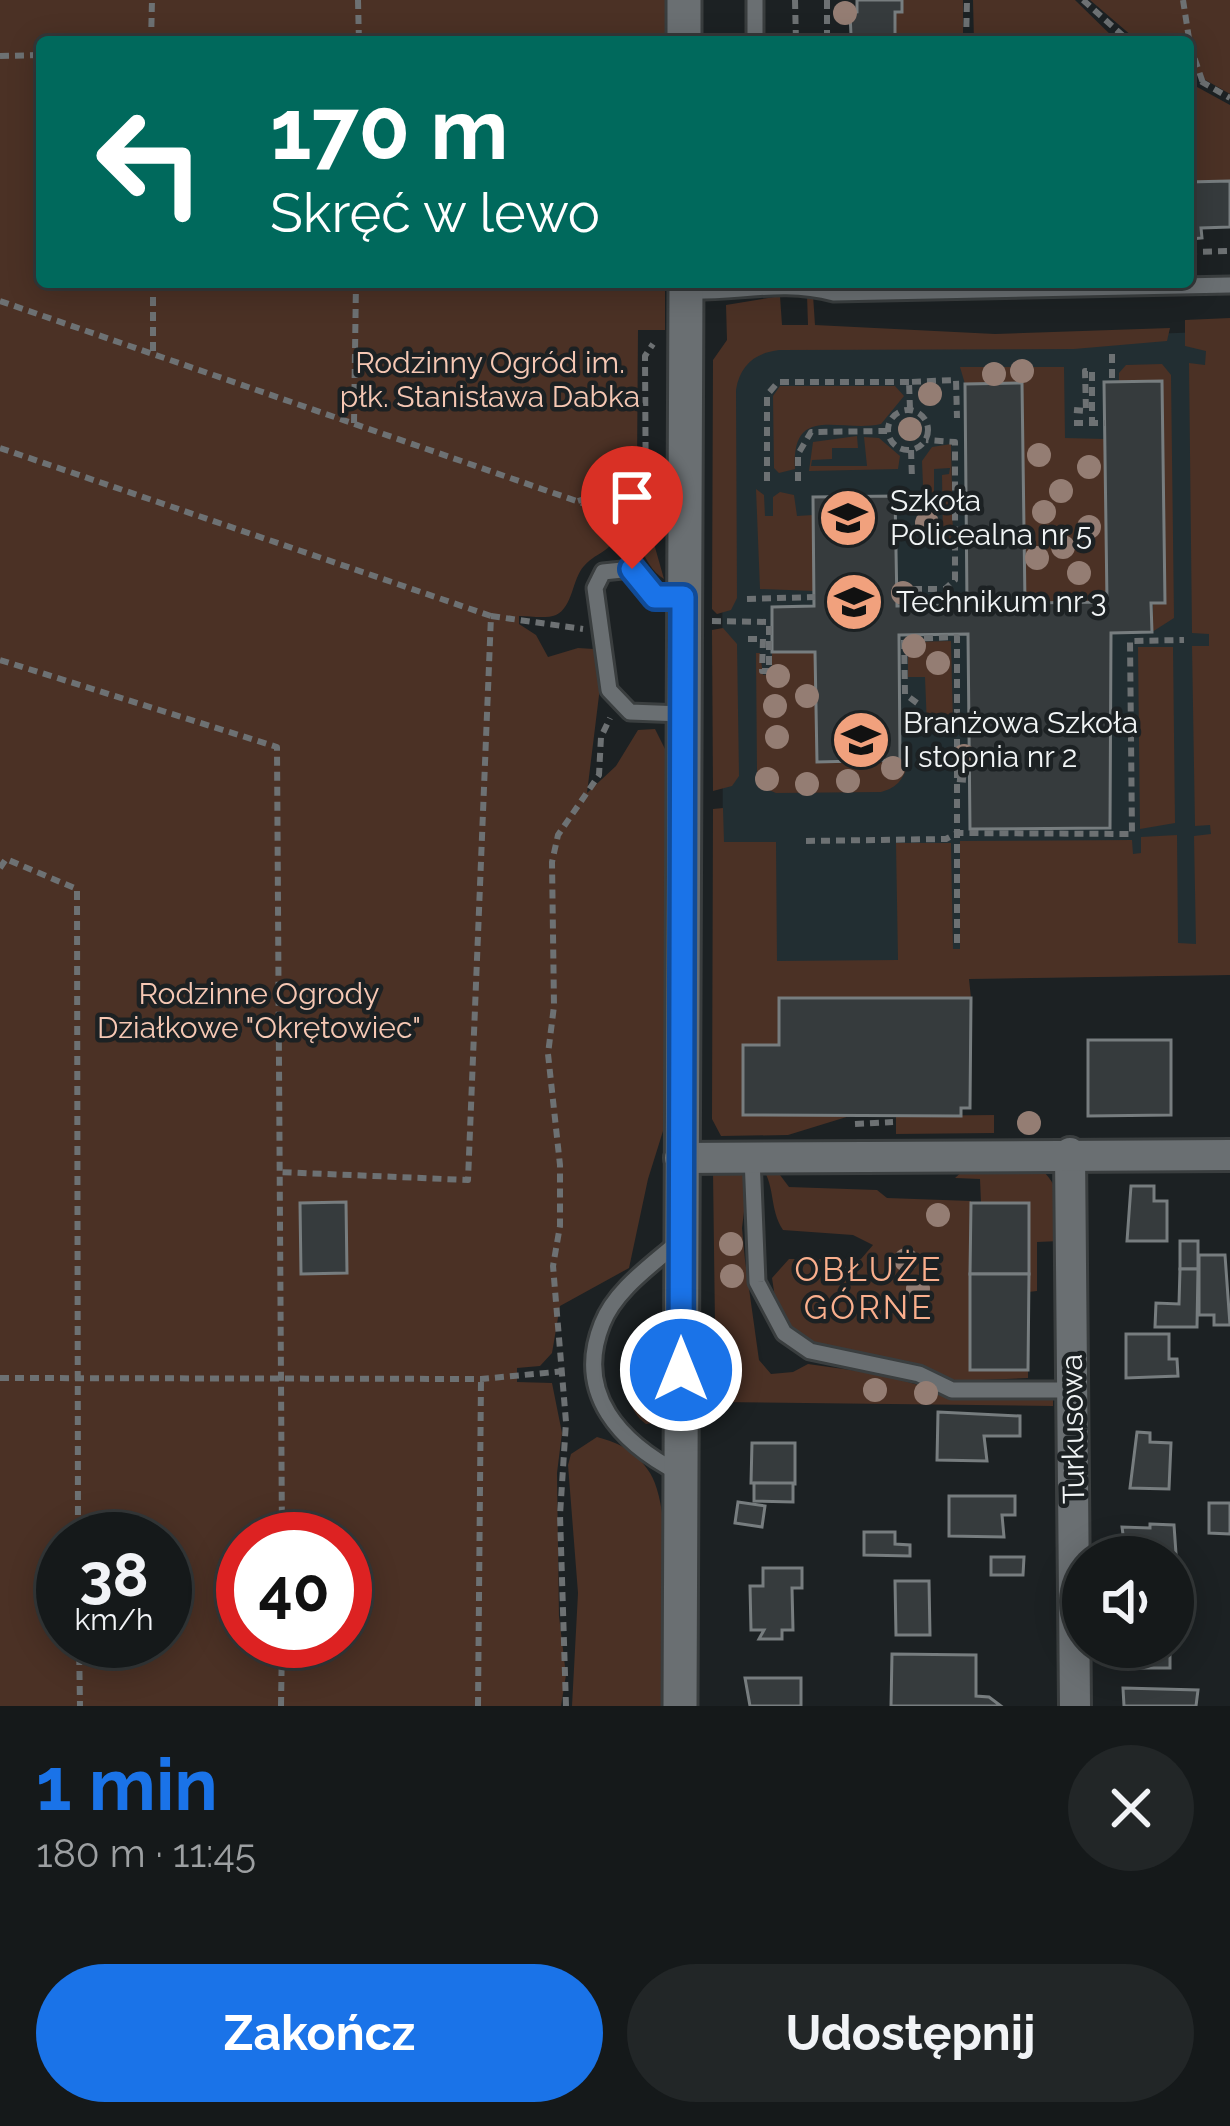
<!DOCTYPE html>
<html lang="pl">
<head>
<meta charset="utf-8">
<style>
	body { margin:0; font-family:Raleway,sans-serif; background:#222627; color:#f1f3f6; height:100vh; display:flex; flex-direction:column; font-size:45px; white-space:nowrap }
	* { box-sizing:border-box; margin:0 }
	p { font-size:39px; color:#9da0a2 }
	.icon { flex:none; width:66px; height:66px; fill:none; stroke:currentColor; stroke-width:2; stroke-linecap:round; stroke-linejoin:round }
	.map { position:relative; height:1706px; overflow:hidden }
	.drawer { display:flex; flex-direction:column; background:#15191a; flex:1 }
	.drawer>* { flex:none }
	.guide { position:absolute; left:36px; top:36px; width:1158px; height:252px; border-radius:12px; box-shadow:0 6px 30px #0003,0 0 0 3px #343839; background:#00695c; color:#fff; overflow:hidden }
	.fabs { position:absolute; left:1062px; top:1536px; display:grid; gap:24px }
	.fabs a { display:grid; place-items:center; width:132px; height:132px; border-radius:50%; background:#15191a; box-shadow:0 6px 30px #0003,0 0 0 3px #343839; font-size:60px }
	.speed { position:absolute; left:36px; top:1512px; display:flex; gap:24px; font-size:60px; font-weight:700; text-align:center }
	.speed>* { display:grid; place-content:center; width:156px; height:156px; border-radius:50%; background:#15191a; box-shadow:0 6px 30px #0003,0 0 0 3px #343839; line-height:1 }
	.speed small { font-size:30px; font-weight:400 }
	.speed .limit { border:18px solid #d22; background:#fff; color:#111 }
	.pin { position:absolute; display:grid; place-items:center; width:102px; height:102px; color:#fff; margin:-123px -51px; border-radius:50% 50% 50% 0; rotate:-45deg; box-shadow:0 0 12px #0007 }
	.pin .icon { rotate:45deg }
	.me { position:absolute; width:132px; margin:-66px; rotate:0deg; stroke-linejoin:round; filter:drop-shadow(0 0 9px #0008) }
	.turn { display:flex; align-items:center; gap:42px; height:252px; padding:0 36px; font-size:54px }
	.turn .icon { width:156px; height:156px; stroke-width:2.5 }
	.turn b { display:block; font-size:84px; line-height:102px }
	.round { display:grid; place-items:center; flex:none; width:126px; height:126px; border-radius:63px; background:#222627 }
	.head { display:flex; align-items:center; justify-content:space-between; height:204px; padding:0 36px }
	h1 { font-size:72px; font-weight:700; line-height:90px; color:#1a73e8 }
	.action { display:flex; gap:24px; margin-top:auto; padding:24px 36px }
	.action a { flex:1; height:138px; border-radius:72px; background:#1a73e8; color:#fff; font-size:48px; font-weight:700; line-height:138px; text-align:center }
	.action a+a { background:#222627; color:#f1f3f6 }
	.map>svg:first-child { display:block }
	.built { fill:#222e32 }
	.green { fill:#4b3125; fill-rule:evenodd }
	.building { fill:#363b3d; stroke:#777d7f; stroke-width:3 }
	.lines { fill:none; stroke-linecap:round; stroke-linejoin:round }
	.service-casing { stroke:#3a3e3f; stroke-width:21 }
	.minor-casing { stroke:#3a3e3f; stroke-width:36 }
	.tertiary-casing { stroke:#3a3e3f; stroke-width:39 }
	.path { stroke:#6d7173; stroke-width:6; stroke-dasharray:9 6; stroke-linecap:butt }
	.service { stroke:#6a6f72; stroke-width:15 }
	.minor { stroke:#6a6f72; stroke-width:30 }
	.tertiary { stroke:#6a6f72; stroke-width:33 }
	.tree { fill:#947d73 }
	.route-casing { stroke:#114b97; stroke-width:30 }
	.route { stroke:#1a73e8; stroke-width:21 }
	.labels { text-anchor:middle; stroke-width:9; stroke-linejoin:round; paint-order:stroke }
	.park-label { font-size:30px; fill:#f6c8b4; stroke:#1c2123 }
	.poi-label { font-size:30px; fill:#f1f4f5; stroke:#1c2123; text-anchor:start }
	.street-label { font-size:30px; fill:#f1f4f5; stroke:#1c2123 }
	.neighbourhood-label { font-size:33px; letter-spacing:3px; fill:#faaf8d; stroke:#1c2123 }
</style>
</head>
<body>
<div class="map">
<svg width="1230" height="1706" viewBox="0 0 1230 1706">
	<rect width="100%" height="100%" fill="#1c2123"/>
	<!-- built -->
	<path class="built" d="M1230 331V975L723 982 722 350Z"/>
	<!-- green -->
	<g class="green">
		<path d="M0 0H665V42H42V282H665V330H638L637 466 631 467 630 496 639 498V525L649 526 664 579C640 564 641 532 618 516 605 506 598 506 588 491V510L613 524C617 554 600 548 584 566 572 579 573 607 556 615 546 619 530 616 519 616V624L536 635 548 657 578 648 594 649 602 671 587 793 616 766 638 730 655 729 665 749 668 1115 648 1179 629 1268 560 1306 552 1353 540 1366 517 1368V1382L552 1383 562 1433 557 1473 559 1616 566 1675 561 1706H0ZM63 1539H165V1641H63ZM243 1539H345V1641H243Z"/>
		<path d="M902 0H963V42H895V12H902Z"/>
		<path d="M973 0H1075L1118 42H974Z"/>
		<path d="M1090 0H1230V94L1188 70V42H1139Z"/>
		<path d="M1188 82 1230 105V181L1188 182Z"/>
		<path d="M807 295H813L815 325 995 334 1170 328 1167 341 1074 349 779 350C755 353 740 365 736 390L737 598 731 610 717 614 712 609 713 360 727 340 726 305 780 296 782 325H808Z"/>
		<path d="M1230 318V975L969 979 971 998H779V1045H743V1114L853 1115 788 1135 721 1136 712 1119 713 809 723 808 724 842H776L777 961 898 960 896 843H951L953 949H960V841L1132 840 1133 854 1141 853V837L1177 835 1178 943 1196 944 1194 836 1211 834 1210 825 1195 826 1192 646H1209V634L1192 633 1189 363 1205 365 1206 351 1185 346V320Z"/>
		<path d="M1162 364 1171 375 1174 618 1152 632 1162 381H1119V373L1126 365Z"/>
		<path d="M960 367H1064L1065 438 1105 439 1107 602 1025 603 1022 383 965 384Z"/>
		<path d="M780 386H895L904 396 881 424C840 433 791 403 795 469L779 473 774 468 773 396Z"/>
		<path d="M857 436 858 448H832V459L812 460 811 466H867L864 437 879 438 900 456 898 469 809 471 813 442Z"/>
		<path d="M951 444 953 539H943L942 475 949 474 950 468 934 469V536H925L922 461 932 447Z"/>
		<path d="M756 489 764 495 765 516H773V497L780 492 794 495 797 516 813 515 814 591 760 589Z"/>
		<path d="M723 628 737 644 739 776 732 786 713 791 712 630Z"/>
		<path d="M951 641 953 725 927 726 925 677H908V642Z"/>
		<path d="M1138 647H1173L1175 823 1140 829Z"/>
		<path d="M772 652H815L817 761 899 760 910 755C906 774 901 787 881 792L776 793 764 788 757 772 756 653H760L763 675 772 674Z"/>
		<path d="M994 1115V1133L896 1134V1116Z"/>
		<path d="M762 1167H774L789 1187 877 1190 887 1198 971 1201 970 1369 1028 1370V1378L957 1381 911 1362 816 1345 793 1330 776 1304 772 1278 789 1259H861L873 1245 853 1235 783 1230C769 1208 776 1189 762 1167Z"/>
		<path d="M965 1169 1042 1170C1063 1189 1059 1214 1060 1241L1037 1242V1291L1028 1292 981 1203 980 1179 955 1178Z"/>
		<path d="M744 1171 748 1179 742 1228 745 1260 759 1360 771 1374 793 1372 808 1364 879 1374 958 1396H1053V1406L716 1402 713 1172Z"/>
		<path d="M643 1359C664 1370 670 1401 662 1422L646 1424C629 1412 623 1387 624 1366Z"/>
		<path d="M597 1437C620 1443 637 1452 650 1473 676 1515 663 1652 663 1706H572L578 1593 568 1465 571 1454Z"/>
	</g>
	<!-- building -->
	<g class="building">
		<path d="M857 0H902V12H895V42H841V35H851L850 13 857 12Z"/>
		<path d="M1230 181V227L1201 228 1202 238 1190 239 1188 182Z"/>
		<path d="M1162 381 1165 603H1151L1152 632 1111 633 1110 828 970 829 968 634 899 635 900 760 817 762 815 652H772V607L814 606 813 497 895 496 897 606 967 605 965 384 1022 383 1025 603 1107 602 1104 382Z"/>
		<path d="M779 998H971L970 1108H961V1116L743 1115V1045H779Z"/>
		<path d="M1088 1040H1171V1115L1088 1116Z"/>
		<path d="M1131 1186H1154V1201H1167V1241H1127Z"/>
		<path d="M346 1202 347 1273 301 1274 300 1203Z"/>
		<path d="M971 1203H1029V1274H970Z"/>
		<rect x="1180" y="1241" width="18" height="28"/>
		<path d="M1199 1255H1225L1230 1325H1214V1315H1199Z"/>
		<path d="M1180 1269H1198L1197 1327H1155L1156 1303 1179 1304Z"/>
		<path d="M970 1274H1029L1028 1370H970Z"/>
		<path d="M1126 1334H1169V1359H1177L1178 1376 1126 1378Z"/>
		<path d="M938 1412 1020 1416V1436H984L987 1461 937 1460Z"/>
		<path d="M1137 1432 1150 1433V1442L1171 1443 1169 1489 1130 1488Z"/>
		<path d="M752 1443H795V1484L751 1483Z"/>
		<path d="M754 1483H793V1502L754 1501Z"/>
		<path d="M949 1496H1015V1515H1002L1004 1537 949 1536Z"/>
		<path d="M738 1502 765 1506 762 1527 735 1523Z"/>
		<path d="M1209 1503H1230V1534L1209 1533Z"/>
		<path d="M1150 1524 1174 1525 1177 1568H1173V1557H1126L1122 1527 1150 1528Z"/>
		<path d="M864 1532H895V1544L910 1545V1556L864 1555Z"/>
		<path d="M991 1557H1024L1023 1575H991Z"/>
		<path d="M763 1568H802V1588H792L793 1630H782V1639H759L764 1630H751L750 1586H763Z"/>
		<path d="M895 1581H929L930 1635H896Z"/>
		<path d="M1128 1647H1170V1668H1118V1656H1128Z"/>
		<path d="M892 1654 976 1655V1696L989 1697 1001 1706H891Z"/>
		<path d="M745 1678H801V1706H750Z"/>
		<path d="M1123 1688 1198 1690 1196 1706H1124Z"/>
	</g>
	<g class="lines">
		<defs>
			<g id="service">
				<path d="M755 0V42"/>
				<path d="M686 291C738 293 782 279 834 293L1230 285"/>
				<path d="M682 714 630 712 609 690 595 588 603 572 632 569 655 597H683"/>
				<path d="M752 1157 757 1282 784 1333 810 1351 919 1374 952 1390H1072"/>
				<path d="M678 1242C652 1265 615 1290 602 1324 574 1394 621 1443 679 1473"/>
			</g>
			<g id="minor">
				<path d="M1070 1153 1075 1706"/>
				<path d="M680 1158 1230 1155"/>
			</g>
			<g id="tertiary">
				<path d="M684 0V42"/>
				<path d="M680 1706 686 282"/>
			</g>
		</defs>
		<!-- service casing -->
		<use href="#service" class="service-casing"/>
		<!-- minor casing -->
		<use href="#minor" class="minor-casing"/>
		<!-- tertiary casing -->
		<use href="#tertiary" class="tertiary-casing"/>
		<!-- path -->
		<g class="path">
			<path d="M358 0 359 42"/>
			<path d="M795 0 796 42"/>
			<path d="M827 0V42"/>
			<path d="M1083 0 1130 42"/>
			<path d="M1183 0 1190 45 1203 83"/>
			<path d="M796 41 832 42"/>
			<path d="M151 42 152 0"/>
			<path d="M481 42 547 39"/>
			<path d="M966 42 967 0"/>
			<path d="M0 56 42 55"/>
			<path d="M1188 74 1230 98"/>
			<path d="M1188 252 1230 251"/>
			<path d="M153 282V355"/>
			<path d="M0 301 588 505 613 524 626 548"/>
			<path d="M1112 354V382"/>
			<path d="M910 409 909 382 956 380 957 418"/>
			<circle cx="908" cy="430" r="20"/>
			<path d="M1074 410 1086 411 1085 371H1092V423"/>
			<path d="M354 423 356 282"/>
			<path d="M1074 423H1105"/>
			<path d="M0 448 491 616 468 1180 279 1172"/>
			<path d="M911 450 912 479"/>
			<path d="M767 481V395L778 382H909"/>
			<path d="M798 481V454L811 432 887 431"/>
			<path d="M578 501 609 491"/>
			<path d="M598 513 629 463 645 449"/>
			<path d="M646 526 645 356 653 344"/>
			<path d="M913 543H955"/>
			<path d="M913 589H945L955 580V442L926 440"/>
			<path d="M747 599 815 597"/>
			<path d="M491 616 583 629"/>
			<path d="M712 621 771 622"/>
			<path d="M748 639H763L762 671H769V622"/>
			<path d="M0 660 277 747 282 1539"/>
			<path d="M917 703 905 694 904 639 957 637V946"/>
			<path d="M1111 725 1131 724"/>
			<path d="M957 779 970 780"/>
			<path d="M806 841 946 839 957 833 1132 834 1130 641 1184 640"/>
			<path d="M0 868 6 859 77 889 78 1539"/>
			<path d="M855 1124 893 1122"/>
			<path d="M0 1378 481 1379 566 1371"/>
			<path d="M79 1641 80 1706"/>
			<path d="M281 1706 282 1641"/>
			<path d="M478 1706 481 1379"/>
			<path d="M566 1706 560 1515 566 1422 553 1266 560 1226V1165L548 1054 554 1006 552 862 558 835 599 775 601 737 610 718"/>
		</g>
		<!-- service -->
		<use href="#service" class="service"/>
		<!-- minor -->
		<use href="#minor" class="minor"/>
		<!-- tertiary -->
		<use href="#tertiary" class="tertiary"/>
	</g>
	<!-- trees -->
	<g class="tree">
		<circle cx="845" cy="13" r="12"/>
		<circle cx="1022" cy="371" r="12"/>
		<circle cx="994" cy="374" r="12"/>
		<circle cx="930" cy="394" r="12"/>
		<circle cx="910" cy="429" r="12"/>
		<circle cx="1039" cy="455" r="12"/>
		<circle cx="1089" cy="467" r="12"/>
		<circle cx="1061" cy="491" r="12"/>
		<circle cx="1044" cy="512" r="12"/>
		<circle cx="927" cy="523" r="12"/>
		<circle cx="1089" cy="527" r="12"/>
		<circle cx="1063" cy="547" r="12"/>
		<circle cx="1037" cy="558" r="12"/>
		<circle cx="1079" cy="573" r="12"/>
		<circle cx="903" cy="593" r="12"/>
		<circle cx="914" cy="646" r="12"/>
		<circle cx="938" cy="663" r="12"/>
		<circle cx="778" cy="676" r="12"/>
		<circle cx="807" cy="696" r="12"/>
		<circle cx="775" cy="706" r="12"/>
		<circle cx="777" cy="737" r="12"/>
		<circle cx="964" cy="756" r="12"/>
		<circle cx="893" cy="768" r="12"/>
		<circle cx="767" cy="779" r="12"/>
		<circle cx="848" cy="781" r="12"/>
		<circle cx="807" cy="784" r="12"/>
		<circle cx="1029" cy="1123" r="12"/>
		<circle cx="938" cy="1215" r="12"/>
		<circle cx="731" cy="1244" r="12"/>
		<circle cx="906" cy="1260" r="12"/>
		<circle cx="732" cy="1276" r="12"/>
		<circle cx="918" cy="1289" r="12"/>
		<circle cx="875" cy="1390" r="12"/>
		<circle cx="926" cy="1393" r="12"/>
	</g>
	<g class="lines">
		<defs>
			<path id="route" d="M632 569 655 597H683L681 1370"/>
		</defs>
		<!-- route casing -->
		<use href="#route" class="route-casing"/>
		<!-- route -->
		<use href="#route" class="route"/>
	</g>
	<!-- icons -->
	<defs>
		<symbol id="university-disc" viewBox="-11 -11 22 22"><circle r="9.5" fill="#f1a17d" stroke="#1c2123"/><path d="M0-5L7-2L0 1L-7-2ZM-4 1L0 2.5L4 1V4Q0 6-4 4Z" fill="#111"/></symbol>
		<symbol id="school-disc" viewBox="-11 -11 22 22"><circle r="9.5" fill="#f1a17d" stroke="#1c2123"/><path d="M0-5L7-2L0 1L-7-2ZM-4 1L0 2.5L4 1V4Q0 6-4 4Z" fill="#111"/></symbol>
	</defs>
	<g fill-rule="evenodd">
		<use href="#university-disc" x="815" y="485" width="66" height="66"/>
		<use href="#school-disc" x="821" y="569" width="66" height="66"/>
		<use href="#school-disc" x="828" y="707" width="66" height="66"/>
	</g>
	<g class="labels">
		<!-- park labels -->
		<g class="park-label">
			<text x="490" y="373">Rodzinny Ogród im.<tspan x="490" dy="34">płk. Stanisława Dabka</tspan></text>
			<text x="259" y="1004">Rodzinne Ogrody<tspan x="259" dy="34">Działkowe "Okrętowiec"</tspan></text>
		</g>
		<!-- poi labels -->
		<g class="poi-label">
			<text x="890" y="511">Szkoła<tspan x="890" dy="34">Policealna nr 5</tspan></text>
			<text x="896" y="612">Technikum nr 3</text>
			<text x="903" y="733">Branżowa Szkoła<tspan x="903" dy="34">I stopnia nr 2</tspan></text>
		</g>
		<!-- street labels -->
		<g class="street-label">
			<text transform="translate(1073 1429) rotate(-91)" y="10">Turkusowa</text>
		</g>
		<!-- neighbourhood labels -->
		<g class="neighbourhood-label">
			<text x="869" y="1281">OBŁUŻE<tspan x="869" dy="38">GÓRNE</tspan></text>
		</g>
	</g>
</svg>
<div class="fabs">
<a><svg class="icon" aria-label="sound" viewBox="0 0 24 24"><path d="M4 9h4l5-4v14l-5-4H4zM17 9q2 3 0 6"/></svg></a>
</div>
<div class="speed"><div>38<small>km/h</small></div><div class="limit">40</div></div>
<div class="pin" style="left:632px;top:569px;background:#d93025"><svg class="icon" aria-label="arrive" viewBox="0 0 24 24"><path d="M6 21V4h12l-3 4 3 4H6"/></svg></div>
<svg class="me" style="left:681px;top:1370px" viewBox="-20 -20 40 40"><circle r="17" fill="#1a73e8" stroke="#fff" stroke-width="3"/><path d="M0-11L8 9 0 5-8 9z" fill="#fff"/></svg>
<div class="guide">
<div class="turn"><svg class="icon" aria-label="left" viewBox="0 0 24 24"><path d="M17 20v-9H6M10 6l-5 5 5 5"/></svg><div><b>170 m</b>Skręć w lewo</div></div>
</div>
</div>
<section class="drawer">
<div class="head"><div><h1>1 min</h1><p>180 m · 11:45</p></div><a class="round"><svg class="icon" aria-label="close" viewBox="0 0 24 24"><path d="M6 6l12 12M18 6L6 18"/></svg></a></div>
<div class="action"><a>Zakończ</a><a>Udostępnij</a></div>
</section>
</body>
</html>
